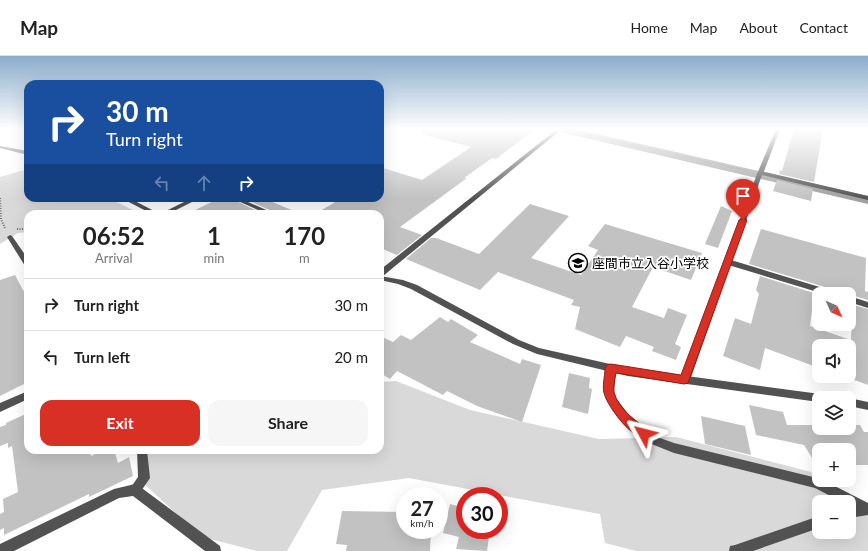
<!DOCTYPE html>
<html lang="en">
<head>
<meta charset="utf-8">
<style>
	body { margin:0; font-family:Lato,"Noto Sans JP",sans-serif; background:#f6f6f6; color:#222; height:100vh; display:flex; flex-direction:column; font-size:15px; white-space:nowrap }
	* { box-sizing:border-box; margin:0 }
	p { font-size:13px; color:#767676 }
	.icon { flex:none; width:22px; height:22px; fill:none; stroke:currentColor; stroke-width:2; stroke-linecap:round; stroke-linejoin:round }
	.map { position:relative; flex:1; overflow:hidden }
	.details { position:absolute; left:24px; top:154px; width:360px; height:244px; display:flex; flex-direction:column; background:#fff; border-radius:12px; box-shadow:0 4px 16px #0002 }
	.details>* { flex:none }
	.banner { position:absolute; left:24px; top:24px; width:360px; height:122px; border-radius:12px; box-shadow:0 4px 16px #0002; background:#1a4fa0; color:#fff; overflow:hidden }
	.needle { width:26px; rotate:135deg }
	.controls { position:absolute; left:812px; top:231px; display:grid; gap:8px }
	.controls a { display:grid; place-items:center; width:44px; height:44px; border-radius:8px; background:#fff; box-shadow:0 4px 16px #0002; font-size:20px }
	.speed { position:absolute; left:396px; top:431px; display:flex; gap:8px; font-size:20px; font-weight:700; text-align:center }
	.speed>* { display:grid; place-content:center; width:52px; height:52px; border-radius:50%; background:#fff; box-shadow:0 4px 16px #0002; line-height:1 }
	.speed small { font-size:10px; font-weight:400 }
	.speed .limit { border:6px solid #d22; background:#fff; color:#111 }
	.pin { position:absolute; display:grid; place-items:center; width:34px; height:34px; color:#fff; margin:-41px -17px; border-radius:50% 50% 50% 0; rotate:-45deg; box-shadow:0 0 4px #0007 }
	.pin .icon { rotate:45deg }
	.me { position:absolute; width:44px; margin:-22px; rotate:308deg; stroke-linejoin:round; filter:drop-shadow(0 0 3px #0008) }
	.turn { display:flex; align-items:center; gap:14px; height:84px; padding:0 16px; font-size:18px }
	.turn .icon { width:52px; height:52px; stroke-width:2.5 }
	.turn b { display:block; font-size:28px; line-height:34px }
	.lanes { display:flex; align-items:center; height:38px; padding:0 16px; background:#0003; justify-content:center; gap:20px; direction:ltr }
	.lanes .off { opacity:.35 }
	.eta { display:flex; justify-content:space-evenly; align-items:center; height:68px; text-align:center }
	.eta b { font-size:24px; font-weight:700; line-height:28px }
	.cta { display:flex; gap:8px; margin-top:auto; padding:8px 16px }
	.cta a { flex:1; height:46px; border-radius:12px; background:#d93025; color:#fff; font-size:16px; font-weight:700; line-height:46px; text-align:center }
	.cta a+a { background:#f6f6f6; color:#222 }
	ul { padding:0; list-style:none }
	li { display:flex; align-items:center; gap:12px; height:52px; padding:0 16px; border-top:1px solid #e0e0e0 }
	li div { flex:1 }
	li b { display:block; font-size:15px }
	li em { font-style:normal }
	header { display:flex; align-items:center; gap:24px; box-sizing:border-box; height:56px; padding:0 20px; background:#fff; border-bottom:1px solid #e0e0e0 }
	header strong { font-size:19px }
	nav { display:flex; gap:22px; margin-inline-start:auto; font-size:14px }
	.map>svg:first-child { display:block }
	.green { fill:#d9d9d9; fill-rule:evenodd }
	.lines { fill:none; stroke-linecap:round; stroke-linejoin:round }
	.canal { fill:#a0a0a0; fill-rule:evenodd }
	.building { fill:#c2c2c2 }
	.path-far1 { stroke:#747474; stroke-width:1.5; stroke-dasharray:0.5 1.5; stroke-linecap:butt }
	.path { stroke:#747474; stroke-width:2; stroke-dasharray:1 1.5; stroke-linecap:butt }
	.service { fill:#525252; fill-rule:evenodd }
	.minor { fill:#525252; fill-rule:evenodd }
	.tertiary { fill:#525252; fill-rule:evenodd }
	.route { fill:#d93025; stroke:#8d1f18 }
	.labels { text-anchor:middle; stroke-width:3.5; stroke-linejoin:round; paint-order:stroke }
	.poi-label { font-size:13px; fill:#000; stroke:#fff; text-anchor:start }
</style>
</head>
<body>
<header>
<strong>Map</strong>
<nav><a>Home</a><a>Map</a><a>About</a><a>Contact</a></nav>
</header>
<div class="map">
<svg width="868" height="495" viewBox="0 0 868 495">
	<rect width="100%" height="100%" fill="#fff"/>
	<!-- green -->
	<g class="green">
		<path d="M28 113V142H108L141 158H28V176L18 177 0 188V121Z"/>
		<path d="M396 325 470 354 599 383 676 381 811 416 819 421V424H823L868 452V495H636L605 487 600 458 409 422 322 434 287 495H257L202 481 143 427 139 394H380V326ZM819 446H849V476H819Z"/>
	</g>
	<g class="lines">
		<!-- canal -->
		<path class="canal" d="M555 73H576L868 140V148L560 76Z"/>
	</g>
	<!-- building -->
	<g class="building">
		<path d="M421 73H535L496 103 492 102 464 122H467L400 171 422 179 397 199 380 192V158H315L342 142H380V111L422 124 471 91 421 78Z"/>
		<path d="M794 73H823L814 126 779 118 780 114 782 115Z"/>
		<path d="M777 124 813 133 811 145 773 135Z"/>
		<path d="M220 142H230L263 158H187Z"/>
		<path d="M243 142H263L301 158H274V156Z"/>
		<path d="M530 148 569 160 531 202 581 219 598 194 588 190 605 168 702 197 691 224 653 211 632 251 664 262 668 252 687 259 675 288 681 291 676 304 652 295 654 291 626 280 620 291 575 273 580 251 571 249 574 244 498 216 480 234 406 203 431 182H436L479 198Z"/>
		<path d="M721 150 732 155 718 192 705 188Z"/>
		<path d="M761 173 866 202 865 235 868 236V244L749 208Z"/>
		<path d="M15 219 23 234 28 238V326L0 340V224Z"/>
		<path d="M760 220 814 237 810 270 851 284 852 255H850V248L868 253V329L849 322V290H819V312L765 292 760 314 723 300 735 262 751 268 759 238 756 234Z"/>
		<path d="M440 261 448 266 451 263 478 279 470 286 520 308 522 303 541 309 522 366 477 350 447 335 443 339 397 315 390 323 380 317V280L393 286 401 279 411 284Z"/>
		<path d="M569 317 590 322 589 332 592 333 588 358 562 351Z"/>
		<path d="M749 349 783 356 787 369H819V372H849V369H860L864 376H868V409H849V394H819V413L804 389 756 379Z"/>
		<path d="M28 357V394H89L91 400 104 394H114L118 407 129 401 133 420 89 441V438L4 479V472L0 474V458L4 456 3 443 18 436 12 390 8 392V387L0 390V371L6 369V367Z"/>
		<path d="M701 360 745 370 751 399 705 388Z"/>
		<path d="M450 448 465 452V474H490L487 495 456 493 459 481 443 477Z"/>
		<path d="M342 455 405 456V474H431L430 495H346L347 489 336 488Z"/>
	</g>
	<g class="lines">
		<!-- path-far1 -->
		<path class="path-far1" d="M570 75 749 115"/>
		<!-- path -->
		<g class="path">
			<path d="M0 142 1 163 5 172"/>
			<path d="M17 173H28"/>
		</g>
		<!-- service -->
		<g class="service">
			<path d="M231 142H239L273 157 267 158Z"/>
			<path d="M10 179 12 180 28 203V210H25L7 181Z"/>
			<path d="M725 204H731L836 236 837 238H824L725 208 724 206Z"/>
			<path d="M849 240 868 246V252L849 246Z"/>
			<path d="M28 335V343L0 356V347Z"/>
			<path d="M137 394H147L150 422 139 438 135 440 131 438 129 434 138 421Z"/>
		</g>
		<!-- minor -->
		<g class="minor">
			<path d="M557 73H562L383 220H380V214Z"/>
			<path d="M761 115 868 140V144L762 119 690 324 688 327 685 328 682 327 680 324 757 118Z"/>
			<path d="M192 142H200L168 158H160Z"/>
			<path d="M611 308 614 310 616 312 614 336 616 342 629 359 657 381 674 387 817 422H819V424H823L868 447V459L849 462V446H842L815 432 674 397 649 387 621 365 609 347 604 336 606 312 608 310Z"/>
			<path d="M135 428 139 430 220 490 221 495H205L133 440 119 442 14 495H0V488L114 433Z"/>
			<path d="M819 460V472L753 495H729L730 490 735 489Z"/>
		</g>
		<!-- tertiary -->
		<g class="tertiary">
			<path d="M776 73H780L763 118 758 119 757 118Z"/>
			<path d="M0 90 28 95V99L0 92Z"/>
			<path d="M121 142H129L160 158H152Z"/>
			<path d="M380 220 403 224 417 229 519 284 539 292 628 312 820 338 823 339 825 342H819V346L628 320 537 298 513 288 411 233 398 228 380 224Z"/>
			<path d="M849 342 868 346V354L849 350Z"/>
		</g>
	</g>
	<!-- sky -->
	<linearGradient id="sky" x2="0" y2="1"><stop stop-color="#8baccb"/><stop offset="0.51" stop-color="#fff"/><stop offset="1" stop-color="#fff" stop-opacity="0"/></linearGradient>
	<rect width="868" height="143" fill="url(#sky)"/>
	<!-- route -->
	<path class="route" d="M743 162 747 164 688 327 684 328 616 317C615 323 613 331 614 336 618 353 636 365 648 374L650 378 648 381C634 387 607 350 604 337 602 330 605 320 605 312L607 309 611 308 681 319 739 164Z"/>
	<!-- icons -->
	<defs>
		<symbol id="school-ring" viewBox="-11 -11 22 22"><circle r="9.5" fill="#fff" stroke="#000" stroke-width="1.5"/><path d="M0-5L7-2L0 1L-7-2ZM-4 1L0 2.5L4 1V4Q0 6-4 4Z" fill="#000"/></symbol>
	</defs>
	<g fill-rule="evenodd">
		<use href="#school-ring" x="567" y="196" width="22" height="22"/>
	</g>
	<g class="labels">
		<!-- poi labels -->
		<g class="poi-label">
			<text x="592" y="212">座間市立入谷小学校</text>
		</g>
	</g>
</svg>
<div class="controls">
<a><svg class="needle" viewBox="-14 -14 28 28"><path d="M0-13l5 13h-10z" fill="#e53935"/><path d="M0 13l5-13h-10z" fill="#767676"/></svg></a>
<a><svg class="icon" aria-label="sound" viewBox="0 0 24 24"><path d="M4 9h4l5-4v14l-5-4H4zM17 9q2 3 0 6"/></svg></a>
<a><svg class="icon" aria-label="layers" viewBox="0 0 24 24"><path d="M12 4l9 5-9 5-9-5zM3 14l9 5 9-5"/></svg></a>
<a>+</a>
<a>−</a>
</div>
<div class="speed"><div>27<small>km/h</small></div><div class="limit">30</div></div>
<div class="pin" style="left:743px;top:164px;background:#d93025"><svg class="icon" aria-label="arrive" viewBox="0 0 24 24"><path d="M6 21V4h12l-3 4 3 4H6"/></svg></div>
<svg class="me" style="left:644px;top:378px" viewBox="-20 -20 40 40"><path d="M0-17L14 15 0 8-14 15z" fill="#d93025" stroke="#fff" stroke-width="4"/></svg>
<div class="banner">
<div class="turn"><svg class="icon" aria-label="right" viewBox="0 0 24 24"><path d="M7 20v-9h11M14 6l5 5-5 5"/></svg><div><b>30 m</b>Turn right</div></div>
<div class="lanes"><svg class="icon off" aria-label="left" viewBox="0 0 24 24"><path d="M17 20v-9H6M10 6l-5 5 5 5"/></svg><svg class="icon off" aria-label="ahead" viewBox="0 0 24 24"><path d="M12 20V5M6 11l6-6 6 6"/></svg><svg class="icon" aria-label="right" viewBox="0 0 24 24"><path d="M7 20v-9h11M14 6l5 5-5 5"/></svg></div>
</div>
<section class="details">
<div class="eta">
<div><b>06:52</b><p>Arrival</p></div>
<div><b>1</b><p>min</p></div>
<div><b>170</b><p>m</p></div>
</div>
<ul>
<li><svg class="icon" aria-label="right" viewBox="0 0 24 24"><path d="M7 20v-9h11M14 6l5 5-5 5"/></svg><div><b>Turn right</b></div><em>30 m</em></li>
<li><svg class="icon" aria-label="left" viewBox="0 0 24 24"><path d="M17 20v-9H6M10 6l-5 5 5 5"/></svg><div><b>Turn left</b></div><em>20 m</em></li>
</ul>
<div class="cta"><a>Exit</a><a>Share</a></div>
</section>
</div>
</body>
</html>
